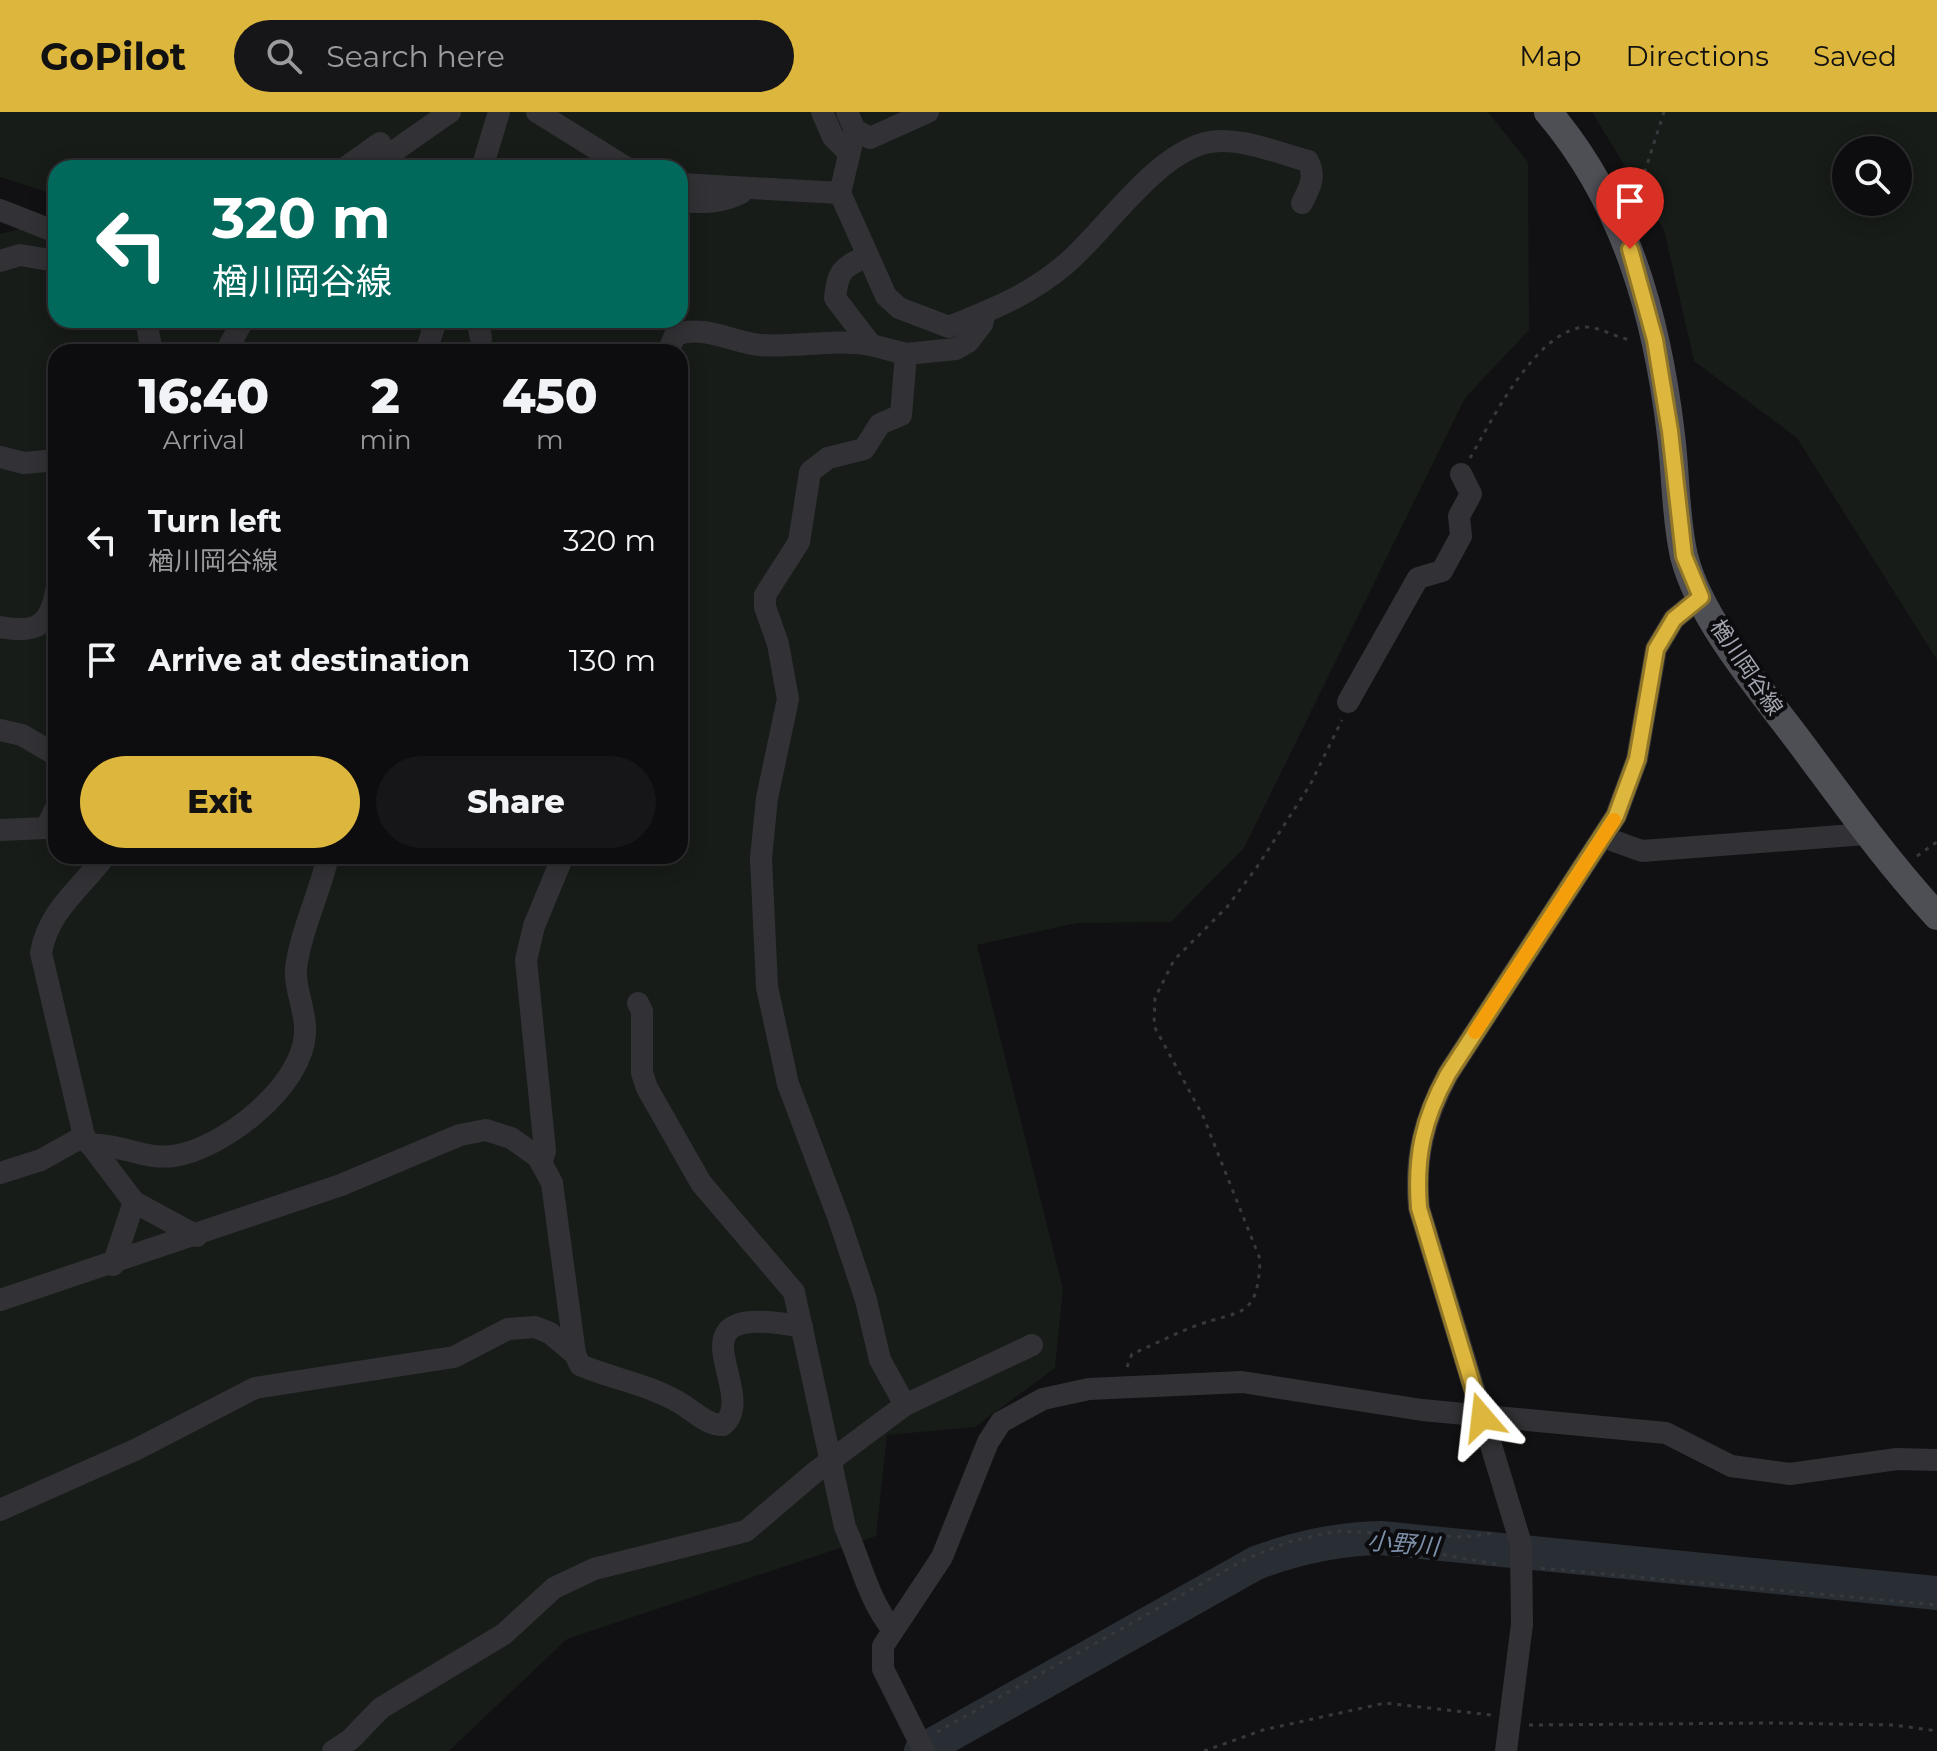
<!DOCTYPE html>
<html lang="en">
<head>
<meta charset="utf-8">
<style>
	body { margin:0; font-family:Montserrat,"Noto Sans JP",sans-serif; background:#161517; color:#f1f3f6; height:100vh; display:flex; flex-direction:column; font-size:30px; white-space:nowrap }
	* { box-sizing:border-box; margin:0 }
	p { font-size:26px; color:#9a9b9e }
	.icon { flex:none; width:44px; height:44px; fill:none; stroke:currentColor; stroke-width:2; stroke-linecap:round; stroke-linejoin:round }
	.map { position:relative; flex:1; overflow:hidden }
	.details { position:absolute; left:48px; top:232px; width:640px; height:520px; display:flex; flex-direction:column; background:#0d0c0e; border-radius:24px; box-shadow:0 4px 20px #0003,0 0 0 2px #2d2c2e }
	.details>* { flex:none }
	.hud { position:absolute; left:48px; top:48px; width:640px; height:168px; border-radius:24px; box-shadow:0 4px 20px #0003,0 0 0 2px #2d2c2e; background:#00695c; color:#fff; overflow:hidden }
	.buttons { position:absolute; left:1832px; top:24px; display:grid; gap:16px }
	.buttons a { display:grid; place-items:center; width:80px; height:80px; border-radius:50%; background:#0d0c0e; box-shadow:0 4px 20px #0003,0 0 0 2px #2d2c2e; font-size:40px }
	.pin { position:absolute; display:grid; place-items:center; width:68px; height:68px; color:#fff; margin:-82px -34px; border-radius:50% 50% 50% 0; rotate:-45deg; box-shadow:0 0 8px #0007 }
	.pin .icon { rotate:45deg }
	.me { position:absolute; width:88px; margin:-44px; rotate:343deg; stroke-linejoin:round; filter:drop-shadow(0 0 6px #0008) }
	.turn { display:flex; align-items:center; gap:28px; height:168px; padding:0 32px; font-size:36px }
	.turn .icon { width:104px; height:104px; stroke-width:2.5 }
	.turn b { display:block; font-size:56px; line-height:68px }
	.eta { display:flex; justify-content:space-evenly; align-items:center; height:136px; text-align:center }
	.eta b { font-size:48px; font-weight:800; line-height:56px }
	.action { display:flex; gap:16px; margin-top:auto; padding:16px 32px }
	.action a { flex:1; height:92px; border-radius:48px; background:#ddb63d; color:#111; font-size:32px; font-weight:800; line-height:92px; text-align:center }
	.action a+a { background:#161517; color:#f1f3f6 }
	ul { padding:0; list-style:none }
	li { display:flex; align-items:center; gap:24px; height:120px; padding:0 32px }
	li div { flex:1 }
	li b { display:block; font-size:30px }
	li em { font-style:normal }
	header { display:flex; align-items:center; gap:48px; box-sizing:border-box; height:112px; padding:0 40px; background:#ddb63d; color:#111 }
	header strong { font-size:38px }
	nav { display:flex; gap:44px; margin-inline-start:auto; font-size:28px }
	.search { width:560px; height:72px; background:#161517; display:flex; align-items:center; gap:20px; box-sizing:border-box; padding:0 28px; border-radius:44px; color:#9a9b9e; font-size:30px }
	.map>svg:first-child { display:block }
	.green { fill:#171c18; fill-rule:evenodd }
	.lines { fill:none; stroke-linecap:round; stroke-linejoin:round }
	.river { stroke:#282e34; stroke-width:34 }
	.path { stroke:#38393d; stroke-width:3; stroke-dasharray:4 6; stroke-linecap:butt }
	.minor { stroke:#323236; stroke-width:22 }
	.major { stroke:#4e4f55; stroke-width:28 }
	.route-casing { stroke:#907628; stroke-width:20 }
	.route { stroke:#ddb63d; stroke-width:14 }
	.slow { stroke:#f59e0b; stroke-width:14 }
	.labels { text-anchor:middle; stroke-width:8; stroke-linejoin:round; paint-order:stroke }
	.street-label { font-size:22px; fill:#a3a6b1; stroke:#0c0b0d }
	.water-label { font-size:24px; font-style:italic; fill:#7d90a9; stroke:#0c0b0d }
</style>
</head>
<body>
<header>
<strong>GoPilot</strong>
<div class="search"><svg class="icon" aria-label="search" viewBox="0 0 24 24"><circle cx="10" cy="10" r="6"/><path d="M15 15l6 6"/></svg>Search here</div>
<nav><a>Map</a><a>Directions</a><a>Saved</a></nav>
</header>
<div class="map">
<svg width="1937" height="1639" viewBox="0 0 1937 1639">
	<rect width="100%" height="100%" fill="#111012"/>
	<!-- green -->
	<g class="green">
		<path d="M0 0H1488L1528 50 1529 218 1465 286 1244 736 1171 810 1077 811 977 833 1063 1177 1055 1256 975 1315 887 1323 876 1424 567 1527 449 1639H0V122L56 108V208H680V56H56V83L0 65ZM56 240H680V744H56Z"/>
		<path d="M1592 0H1937V548L1797 326 1694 249 1664 118ZM1846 38H1898V90H1846Z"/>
	</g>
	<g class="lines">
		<!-- river -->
		<path class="river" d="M921 1639 1256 1451C1298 1435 1336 1427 1381 1426L1937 1481"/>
		<!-- path -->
		<g class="path">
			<path d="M1639 100 1645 59 1664 0"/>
			<path d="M1470 346C1492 308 1535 220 1584 215 1599 214 1616 226 1631 228"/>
			<path d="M1917 744 1937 730"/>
			<path d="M1127 1255 1132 1242C1153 1233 1174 1222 1195 1214 1241 1197 1258 1208 1260 1147L1203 1004 1154 914 1155 886 1174 848 1227 795 1257 755 1310 673 1342 608"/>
			<path d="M1423 1443 1434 1441 1501 1453"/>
			<path d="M1541 1456 1937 1493"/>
			<path d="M1529 1613 1774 1611 1894 1613 1937 1619"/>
			<path d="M937 1620 1244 1448 1288 1430 1336 1419 1465 1425 1495 1421"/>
			<path d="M1204 1639 1263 1618 1385 1591 1491 1603"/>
		</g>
		<!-- minor -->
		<g class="minor">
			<path d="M537 0 627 56"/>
			<path d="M822 0 833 25 849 41"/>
			<path d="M847 0 855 18 870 26 928 0"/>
			<path d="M855 18 840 81 886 184 899 196 949 215C993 197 1030 183 1067 151 1107 116 1153 45 1205 31 1236 23 1278 41 1308 49 1316 65 1310 75 1302 91"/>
			<path d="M345 56 380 31"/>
			<path d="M370 56 450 0"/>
			<path d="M482 56 499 0"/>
			<path d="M680 72 840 81"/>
			<path d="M680 89C701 91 722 91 741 81"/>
			<path d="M0 98 56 120"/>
			<path d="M868 144C842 155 838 159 835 186L871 233 906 242 956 237 968 230 982 212 985 200"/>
			<path d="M0 149 20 143 56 149"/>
			<path d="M146 208 152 240"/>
			<path d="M477 208 481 226"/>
			<path d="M226 240 243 208"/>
			<path d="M426 240 436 208"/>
			<path d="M668 240 675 223C704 212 731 230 760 233 797 236 833 226 871 233"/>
			<path d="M0 345 24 351 56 348"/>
			<path d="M0 515C34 521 49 516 56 480"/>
			<path d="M1348 590 1418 466 1442 459 1461 424 1459 404 1471 382 1461 362"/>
			<path d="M0 618 22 623 56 643"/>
			<path d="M0 718 46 716 56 696"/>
			<path d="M1603 725 1642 739 1866 722"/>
			<path d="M105 744C80 777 48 799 41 841L84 1024 134 1090 197 1124"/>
			<path d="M638 891 642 899V961L647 976 701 1071 794 1180 845 1415C861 1450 868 1488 893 1518"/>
			<path d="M90 1033C119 1031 145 1048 173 1044 223 1037 302 975 305 922 307 900 294 878 296 856 301 818 320 781 328 744"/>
			<path d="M541 1051 545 1039 526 848 534 814 563 744"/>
			<path d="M0 1061 41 1048 84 1024"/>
			<path d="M113 1153 134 1090"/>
			<path d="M0 1188 341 1073 460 1023 486 1018 511 1026 538 1045 552 1071 575 1242 580 1253C613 1267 648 1272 680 1291 694 1299 706 1313 723 1313 762 1280 659 1187 802 1215"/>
			<path d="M905 1293 1032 1233"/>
			<path d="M0 1398 137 1337 255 1276 454 1245 508 1217 535 1215 550 1221 575 1242"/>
			<path d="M333 1639 350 1628 381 1596 504 1522 554 1476 594 1457 746 1419 814 1361 905 1293 880 1248 866 1188 839 1107 788 972 767 875 761 746 767 686 788 587 778 532 765 495V483L799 430 810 360 828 346 864 337 880 312 901 303 906 242"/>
			<path d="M924 1639 883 1557V1534L942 1445 988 1330 1001 1310 1043 1287 1089 1277 1242 1270 1422 1298 1666 1321 1731 1354 1790 1362 1897 1347 1937 1348"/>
			<path d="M1506 1639 1522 1512 1521 1432 1419 1096C1414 1046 1424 1007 1448 962L1616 704 1637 647 1656 537 1674 507 1701 485"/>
		</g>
		<!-- major -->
		<path class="major" d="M1548 0C1626 92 1657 205 1671 323 1676 362 1675 405 1684 444 1701 510 1762 579 1802 633 1846 692 1887 750 1937 804"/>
	</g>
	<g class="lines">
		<defs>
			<path id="route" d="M1482 1305 1419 1096C1415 1045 1423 1007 1448 962L1616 704 1637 647 1656 537 1674 507 1701 485 1684 444 1670 319 1655 228 1630 137"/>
		</defs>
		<!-- route casing -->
		<use href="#route" class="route-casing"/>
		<!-- route -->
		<use href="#route" class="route"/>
		<!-- slow -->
		<path class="slow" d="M1475 920 1614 708"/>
	</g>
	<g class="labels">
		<!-- street labels -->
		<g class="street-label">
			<text transform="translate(1747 555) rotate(56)" y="8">楢川岡谷線</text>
		</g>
		<!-- water labels -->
		<g class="water-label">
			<text transform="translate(1403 1432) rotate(5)" y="8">小野川</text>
		</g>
	</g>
</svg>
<div class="buttons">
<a><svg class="icon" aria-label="search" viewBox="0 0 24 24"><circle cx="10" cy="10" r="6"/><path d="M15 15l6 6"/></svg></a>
</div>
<div class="pin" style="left:1630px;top:137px;background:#d93025"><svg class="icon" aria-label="arrive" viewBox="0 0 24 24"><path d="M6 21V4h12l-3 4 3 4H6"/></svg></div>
<svg class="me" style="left:1482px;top:1305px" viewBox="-20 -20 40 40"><path d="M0-17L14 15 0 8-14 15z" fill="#ddb63d" stroke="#fff" stroke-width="4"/></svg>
<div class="hud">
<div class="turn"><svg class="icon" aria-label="left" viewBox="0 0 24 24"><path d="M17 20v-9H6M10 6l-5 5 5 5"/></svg><div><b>320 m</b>楢川岡谷線</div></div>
</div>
<section class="details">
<div class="eta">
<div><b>16:40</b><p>Arrival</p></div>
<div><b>2</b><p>min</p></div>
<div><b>450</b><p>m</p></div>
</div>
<ul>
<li><svg class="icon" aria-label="left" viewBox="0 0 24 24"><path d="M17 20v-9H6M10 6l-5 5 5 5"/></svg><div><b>Turn left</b><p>楢川岡谷線</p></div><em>320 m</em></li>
<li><svg class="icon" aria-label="arrive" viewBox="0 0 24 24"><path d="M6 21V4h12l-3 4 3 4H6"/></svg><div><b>Arrive at destination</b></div><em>130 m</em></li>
</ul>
<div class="action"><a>Exit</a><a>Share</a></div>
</section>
</div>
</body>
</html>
